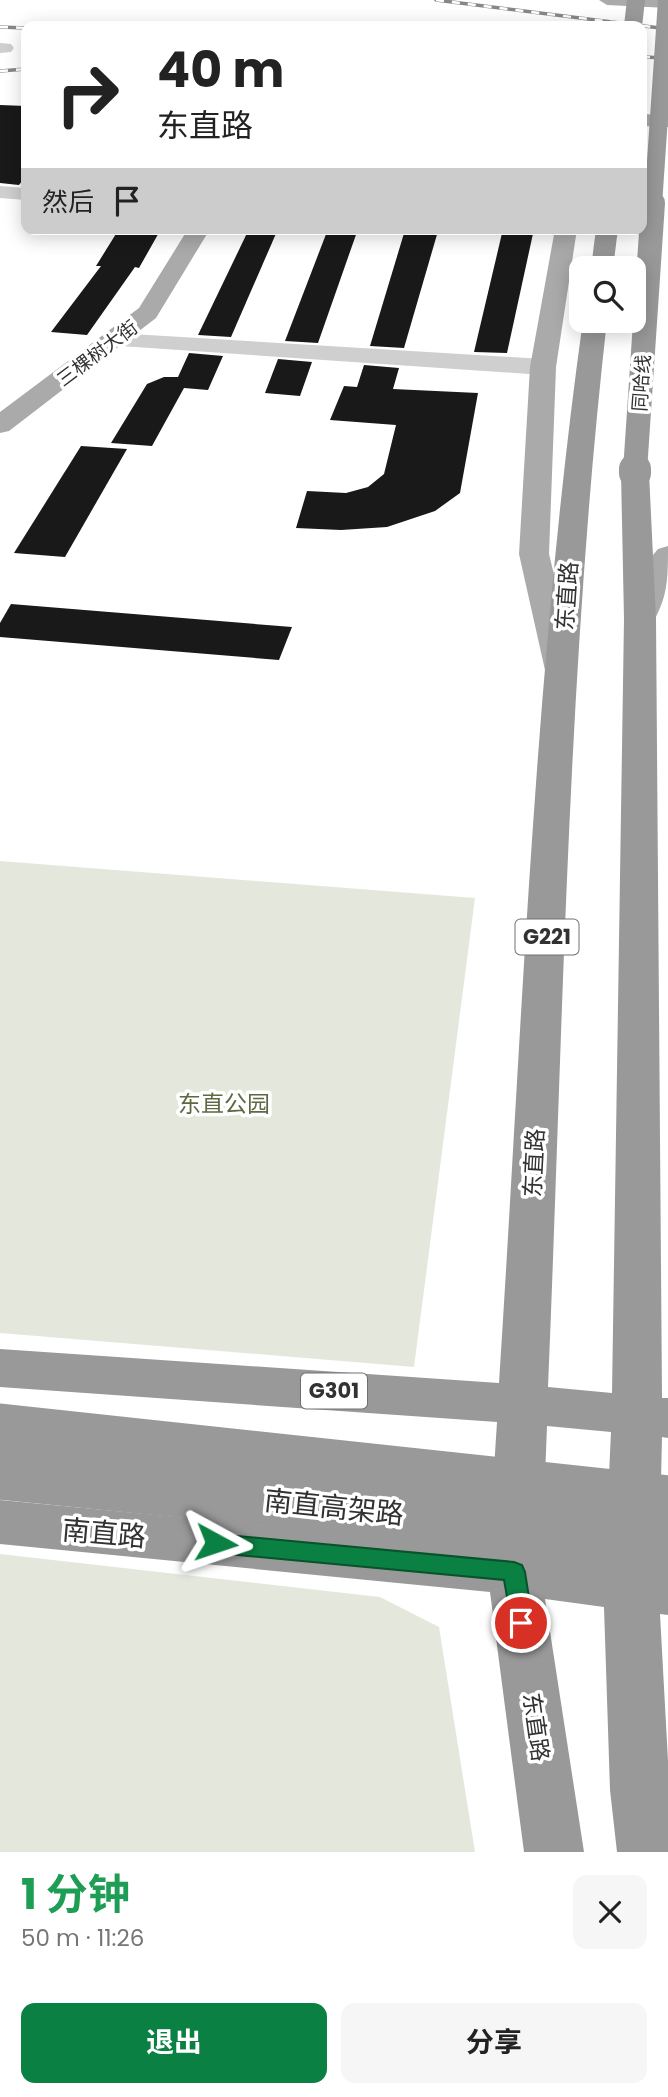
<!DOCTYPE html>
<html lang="zh">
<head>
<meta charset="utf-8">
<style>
	body { margin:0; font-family:Poppins,"Noto Sans SC",sans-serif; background:#f6f6f6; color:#222; height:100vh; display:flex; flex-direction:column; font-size:26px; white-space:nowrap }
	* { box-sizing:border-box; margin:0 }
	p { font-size:23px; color:#767676 }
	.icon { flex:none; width:38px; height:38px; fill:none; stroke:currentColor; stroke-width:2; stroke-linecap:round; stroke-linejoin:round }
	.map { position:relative; height:1852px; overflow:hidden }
	.panel { display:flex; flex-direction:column; background:#fff; flex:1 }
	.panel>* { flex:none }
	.banner { position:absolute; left:21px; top:21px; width:626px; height:214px; border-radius:14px; box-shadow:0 4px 18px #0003; background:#fff; color:#222; overflow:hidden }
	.controls { position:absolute; left:569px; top:256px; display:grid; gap:14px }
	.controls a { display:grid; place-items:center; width:77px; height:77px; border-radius:14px; background:#fff; box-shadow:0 4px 18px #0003; font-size:35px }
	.pin { position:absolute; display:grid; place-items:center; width:60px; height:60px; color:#fff; margin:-30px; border:4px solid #fff; border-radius:50%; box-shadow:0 2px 7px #0007 }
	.me { position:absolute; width:77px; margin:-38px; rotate:95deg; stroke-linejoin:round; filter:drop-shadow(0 0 5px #0008) }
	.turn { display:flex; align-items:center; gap:24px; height:147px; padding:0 21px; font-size:32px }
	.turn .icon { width:91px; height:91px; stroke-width:2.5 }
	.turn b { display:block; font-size:49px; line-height:60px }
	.then { display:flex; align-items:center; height:66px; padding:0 21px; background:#0003; gap:14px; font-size:26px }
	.round { display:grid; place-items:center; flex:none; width:74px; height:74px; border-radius:14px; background:#f6f6f6 }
	.headline { display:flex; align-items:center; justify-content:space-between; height:119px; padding:0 21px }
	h1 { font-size:42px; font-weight:700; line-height:52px; color:#1e9e55 }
	.action { display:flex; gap:14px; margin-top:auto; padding:14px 21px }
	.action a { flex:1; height:80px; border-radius:14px; background:#0b8043; color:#fff; font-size:28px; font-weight:700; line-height:80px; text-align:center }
	.action a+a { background:#f6f6f6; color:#222 }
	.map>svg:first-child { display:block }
	.green { fill:#e4e8dc }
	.building { fill:#191919 }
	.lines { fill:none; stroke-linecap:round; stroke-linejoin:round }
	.minor { fill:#cfcfcf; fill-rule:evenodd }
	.major { fill:#aaa; fill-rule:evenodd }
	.highway { fill:#999; fill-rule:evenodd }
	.rail-casing { stroke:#878787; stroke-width:3.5 }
	.rail { stroke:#fff; stroke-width:2.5; stroke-dasharray:8; stroke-linecap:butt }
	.highway-bridge-far3 { stroke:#999; stroke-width:18 }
	.highway-bridge-far2 { stroke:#999; stroke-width:24 }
	.highway-bridge-far1 { stroke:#999; stroke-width:32 }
	.highway-bridge { stroke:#999; stroke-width:53 }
	.route { fill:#0b8043; stroke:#07532c; stroke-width:2 }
	.labels { text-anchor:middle; stroke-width:7; stroke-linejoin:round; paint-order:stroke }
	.far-street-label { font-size:19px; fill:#323232; stroke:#fff }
	.shield { fill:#fff; stroke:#707070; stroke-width:2 }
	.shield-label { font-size:21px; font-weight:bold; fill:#323232 }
	.street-label { font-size:23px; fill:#323232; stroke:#fff }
	.park-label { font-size:23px; fill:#5e6944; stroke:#fff }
	.near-street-label { font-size:28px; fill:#323232; stroke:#fff }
</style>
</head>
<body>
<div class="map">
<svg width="668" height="1852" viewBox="0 0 668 1852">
	<rect width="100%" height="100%" fill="#fff"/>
	<!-- green -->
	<g class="green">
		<path d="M0 861 475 898 414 1367 0 1333Z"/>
		<path d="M0 1554 380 1597 439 1627 475 1852H0Z"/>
	</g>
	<!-- building -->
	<g class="building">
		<path d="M0 105 26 106V176L19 185 0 183Z"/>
		<path d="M119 229H161L139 268 135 267 87 335 51 332 101 266H96Z"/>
		<path d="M249 229H278L231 337 198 335Z"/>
		<path d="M328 229H358L318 343 285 341Z"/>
		<path d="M503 229H534L507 353 474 352Z"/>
		<path d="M405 230 438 231 404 348 370 346Z"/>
		<path d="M189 353 223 356 208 390 184 388 152 446 111 443 147 384 164 377H178Z"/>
		<path d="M278 359 312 362 300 396 265 393Z"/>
		<path d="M364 365 399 368 393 389 478 393 460 493 435 511 387 527 341 530 296 528 307 491 346 493 368 487 384 474 396 425 330 420 344 386 357 387Z"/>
		<path d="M81 446 127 449 65 557 14 553Z"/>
		<path d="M11 604 292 627 279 660 0 637V623Z"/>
	</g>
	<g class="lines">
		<!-- minor -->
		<g class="minor">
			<path d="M0 43 11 44 14 48 11 52 0 53Z"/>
			<path d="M0 186 26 188V200L0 198Z"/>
			<path d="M115 333 543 359 552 362 556 367 552 372 543 375 106 345 103 340 106 335Z"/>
		</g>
		<!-- major -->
		<g class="major">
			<path d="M599 0H668V8L607 5Z"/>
			<path d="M642 114 668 115V127L642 126Z"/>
			<path d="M188 229H210L156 318 9 431 0 433V412L139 308Z"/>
			<path d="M555 229H577L556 367 549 554 577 670 572 677 561 680 550 677 545 670 519 554 530 367Z"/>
			<path d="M668 546C668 580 668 597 651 626L640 628 629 626 624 619 653 563V555L658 549Z"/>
		</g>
		<!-- highway -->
		<g class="highway">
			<path d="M596 229H618L613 268H591Z"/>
			<path d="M583 320H607C567 674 563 1031 548 1387L612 1393 624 619 621 473 625 467 635 465 645 467 649 473 656 619 662 1398H668V1438L662 1437 659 1568 668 1569V1615L660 1614 668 1761V1852H617L610 1790 604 1607 545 1599 584 1852H524L490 1592 0 1544V1500L489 1547 497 1422 0 1387V1349L499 1383C522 1029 534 672 583 320ZM547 1426 611 1432 605 1561 542 1553Z"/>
		</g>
		<defs>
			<g id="rail">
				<path d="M436 0 668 29"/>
				<path d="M0 27 26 28"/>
				<path d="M642 57 668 58"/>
				<path d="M0 71 26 69"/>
			</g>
		</defs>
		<!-- rail casing -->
		<use href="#rail" class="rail-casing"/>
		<!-- rail -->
		<use href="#rail" class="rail"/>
		<!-- highway-bridge-far3 -->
		<g class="highway-bridge-far3">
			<path d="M633 26 636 0"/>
			<path d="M653 205 667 0"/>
		</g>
		<!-- highway-bridge-far2 -->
		<path class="highway-bridge-far2" d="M635 471 653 203"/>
		<!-- highway-bridge-far1 -->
		<path class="highway-bridge-far1" d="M635 473V469"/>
		<!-- highway-bridge -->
		<g class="highway-bridge">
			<path d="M0 1430 668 1502"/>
			<path d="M0 1473 330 1506 668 1545"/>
		</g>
	</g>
	<!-- route -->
	<path class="route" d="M216 1534 514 1562 522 1565 525 1572 533 1623 529 1630 521 1633 513 1630 504 1580 216 1553 209 1550 205 1543 209 1537Z"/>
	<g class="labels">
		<!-- far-street labels -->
		<g class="far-street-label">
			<text transform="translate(97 353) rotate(-37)" y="7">三棵树大街</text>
			<text transform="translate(641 383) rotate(-86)" y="7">同哈线</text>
		</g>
		<!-- shield labels -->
		<g class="shield">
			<rect x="515.5" y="919.5" width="63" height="35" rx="5"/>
			<rect x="301" y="1373.5" width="66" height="35" rx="5"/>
		</g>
		<g class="shield-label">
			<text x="547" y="944">G221</text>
			<text x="334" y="1398">G301</text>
		</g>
		<!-- street labels -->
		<g class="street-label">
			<text transform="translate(567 596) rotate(-86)" y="8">东直路</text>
			<text transform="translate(534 1163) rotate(-87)" y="8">东直路</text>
			<text transform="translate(536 1727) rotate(82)" y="8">东直路</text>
		</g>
		<!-- park labels -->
		<g class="park-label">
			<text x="224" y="1112">东直公园</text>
		</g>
		<!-- near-street labels -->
		<g class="near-street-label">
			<text transform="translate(334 1507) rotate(6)" y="10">南直高架路</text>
			<text transform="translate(104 1533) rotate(5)" y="10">南直路</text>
		</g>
	</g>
</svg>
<div class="controls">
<a><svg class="icon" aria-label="search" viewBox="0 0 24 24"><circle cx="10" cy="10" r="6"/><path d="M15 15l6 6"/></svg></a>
</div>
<div class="pin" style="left:521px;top:1623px;background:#d93025"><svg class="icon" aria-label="arrive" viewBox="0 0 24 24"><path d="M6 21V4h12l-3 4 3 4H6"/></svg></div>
<svg class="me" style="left:216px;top:1543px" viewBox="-20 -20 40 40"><path d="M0-17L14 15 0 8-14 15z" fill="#0b8043" stroke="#fff" stroke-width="4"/></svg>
<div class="banner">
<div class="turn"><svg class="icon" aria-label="right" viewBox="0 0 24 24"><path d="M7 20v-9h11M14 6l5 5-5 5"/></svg><div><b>40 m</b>东直路</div></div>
<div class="then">然后<svg class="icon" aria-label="arrive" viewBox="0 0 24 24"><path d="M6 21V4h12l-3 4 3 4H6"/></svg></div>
</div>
</div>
<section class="panel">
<div class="headline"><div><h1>1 分钟</h1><p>50 m · 11:26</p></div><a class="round"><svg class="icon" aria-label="close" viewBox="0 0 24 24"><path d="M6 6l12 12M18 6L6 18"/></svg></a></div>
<div class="action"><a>退出</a><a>分享</a></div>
</section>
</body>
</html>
